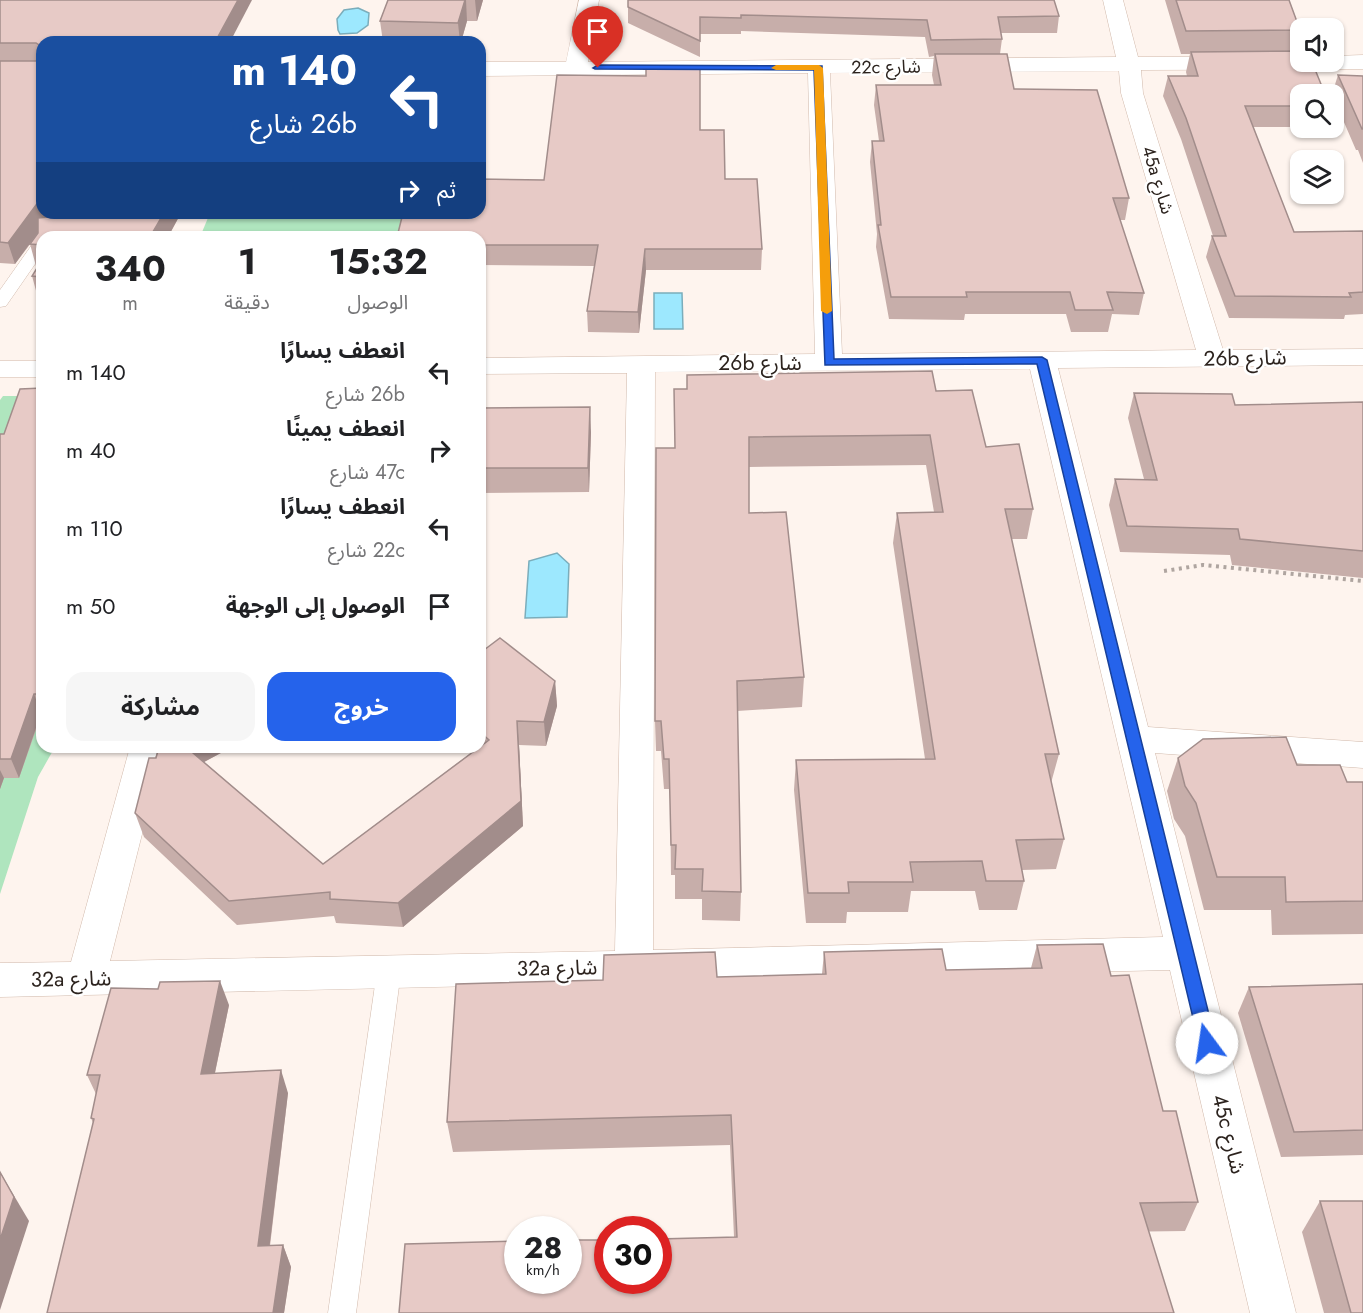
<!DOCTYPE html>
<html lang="ar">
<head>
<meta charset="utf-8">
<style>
	body { margin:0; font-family:Jost,"Noto Sans Arabic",sans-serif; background:#f6f6f6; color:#202124; direction:rtl; height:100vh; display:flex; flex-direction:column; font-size:22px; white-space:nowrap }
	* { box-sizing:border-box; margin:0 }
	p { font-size:20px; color:#757577 }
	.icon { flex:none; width:33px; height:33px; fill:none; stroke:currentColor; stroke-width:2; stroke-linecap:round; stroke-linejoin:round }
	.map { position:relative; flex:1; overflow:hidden; direction:ltr }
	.side { position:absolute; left:36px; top:231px; width:450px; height:522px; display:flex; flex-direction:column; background:#fff; border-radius:18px; box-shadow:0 2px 4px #0004; direction:rtl }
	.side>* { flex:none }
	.hud { position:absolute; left:36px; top:36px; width:450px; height:183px; border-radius:18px; box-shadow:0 2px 4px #0004; direction:rtl; background:#1a4fa0; color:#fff; overflow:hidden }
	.buttons { position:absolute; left:1290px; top:18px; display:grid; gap:12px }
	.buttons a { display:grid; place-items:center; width:54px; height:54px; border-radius:12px; background:#fff; box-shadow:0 2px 4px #0004; font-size:30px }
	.speed { position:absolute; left:504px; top:1216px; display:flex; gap:12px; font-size:30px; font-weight:700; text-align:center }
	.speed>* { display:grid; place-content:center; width:78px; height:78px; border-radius:50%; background:#fff; box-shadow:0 2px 4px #0004; line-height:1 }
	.speed small { font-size:15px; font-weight:400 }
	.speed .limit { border:9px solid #d22; background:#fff; color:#111 }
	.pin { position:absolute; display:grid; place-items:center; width:51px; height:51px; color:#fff; margin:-62px -26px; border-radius:50% 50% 50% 0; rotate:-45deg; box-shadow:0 0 6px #0007 }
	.pin .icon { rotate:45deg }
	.me { position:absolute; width:66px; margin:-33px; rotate:346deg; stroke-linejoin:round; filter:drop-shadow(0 0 4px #0008) }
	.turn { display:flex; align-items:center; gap:21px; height:126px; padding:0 30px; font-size:27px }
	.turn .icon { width:78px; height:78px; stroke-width:2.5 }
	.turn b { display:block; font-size:42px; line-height:51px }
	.then { display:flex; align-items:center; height:57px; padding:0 30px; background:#0003; gap:12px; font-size:22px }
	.eta { display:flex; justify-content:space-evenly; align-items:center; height:102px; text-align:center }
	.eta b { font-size:36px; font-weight:700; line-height:42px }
	.action { display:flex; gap:12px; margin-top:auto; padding:12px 30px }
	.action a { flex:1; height:69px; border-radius:18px; background:#2563eb; color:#fff; font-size:24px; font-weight:700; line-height:69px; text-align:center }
	.action a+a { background:#f6f6f6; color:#202124 }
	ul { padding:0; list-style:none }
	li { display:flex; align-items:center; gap:18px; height:78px; padding:0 30px }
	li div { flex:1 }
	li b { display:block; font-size:22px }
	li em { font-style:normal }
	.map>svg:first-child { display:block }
	.green { fill:#afe5be }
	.water { fill:#9de8fe; stroke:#7badbb; stroke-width:1.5 }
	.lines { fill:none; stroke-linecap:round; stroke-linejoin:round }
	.service-casing { stroke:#d1b9ab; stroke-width:1 }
	.minor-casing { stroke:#d1b9ab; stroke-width:1 }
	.path { stroke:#afa5a0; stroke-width:4; stroke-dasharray:3 4.5; stroke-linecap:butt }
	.service { fill:#fff; fill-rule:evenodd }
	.minor { fill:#fff; fill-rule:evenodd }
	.wall { fill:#c7aeaa }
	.shaded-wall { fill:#a28d8b }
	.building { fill:#e7cac6; stroke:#a28d8b; stroke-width:1.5 }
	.route { fill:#2563eb; stroke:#184099; stroke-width:1.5 }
	.slow { fill:#f59e0b }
	.labels { text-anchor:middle; stroke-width:5; stroke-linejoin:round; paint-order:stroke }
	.far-street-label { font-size:18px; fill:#2c231e; stroke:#fff }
	.street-label { font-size:21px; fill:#2c231e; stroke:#fff }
</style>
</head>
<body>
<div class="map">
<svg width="1363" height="1313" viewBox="0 0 1363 1313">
	<rect width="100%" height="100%" fill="#fef4ee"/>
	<!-- green -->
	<g class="green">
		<path d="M210 213H405L398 237H200Z"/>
		<path d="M3 396H42V747H55L38 777 0 894V400Z"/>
	</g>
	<!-- water -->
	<g class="water">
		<path d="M358 8 369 13 368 25 357 33 340 34 338 30 337 19 344 10Z"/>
		<path d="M654 293H682L683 329H654Z"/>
		<path d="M557 553 569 564 567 617 525 618 529 561Z"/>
	</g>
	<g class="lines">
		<defs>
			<g id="service">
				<path d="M42 237V254L6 306 0 307V290L36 239Z"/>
				<path d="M389 961 398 964 401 971 356 1313H328L377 971 380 964Z"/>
			</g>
			<g id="minor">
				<path d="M579 0H599L588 62 1116 57 1103 0H1123L1138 57 1300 56V62H1334V56L1363 55V69L1141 70 1143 93 1223 350 1363 349V365L1058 368 1148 727 1363 742V768L1155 753 1296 1313H1250L1170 970 0 997V963L71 962 130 747H164L110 961 615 951 627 373 480 374V358L815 354 808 73 480 76V62H566ZM1119 71 1121 93 1196 350 842 354 830 73ZM1030 369 1163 937 653 950 655 372Z"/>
				<rect x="0" y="361" width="42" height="16"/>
			</g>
		</defs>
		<!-- service casing -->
		<use href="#service" class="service-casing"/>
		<!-- minor casing -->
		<use href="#minor" class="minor-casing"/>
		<!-- path -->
		<path class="path" d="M1164 571 1203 565 1363 581"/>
		<!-- service -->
		<use href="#service" class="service"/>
		<!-- minor -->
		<use href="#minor" class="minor"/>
	</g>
	<!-- wall -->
	<g class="wall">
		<path d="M0 0 42 42V213H181L168 237H42V298H38L32 276 38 266H36L30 244 31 243 15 264 0 263Z"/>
		<path d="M388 0H483L477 21H467L461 42H383L380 21Z"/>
		<path d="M1165 0H1289L1300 29 1295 51 1300 94V127H1253L1294 232 1363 231V314L1345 315 1344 319 1229 318 1206 257 1212 236H1213L1181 139 1163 96 1168 76H1187L1186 72 1190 54H1181Z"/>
		<path d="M628 7 1059 16 1057 33H1001L1002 39 1000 54 1014 89 1129 198 1125 220H1120L1144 293 1139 315 1112 314 1108 332H1071L1066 314H965L964 320 889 319 876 247 877 234 870 162 872 141H879L874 105 876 85H934L932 75 934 56 929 57 925 37 741 31V34H700V57L628 23Z"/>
		<path d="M1338 75 1363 76V163L1358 150H1356L1334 99V94H1332Z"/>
		<path d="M700 130 762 249 761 270H646L639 333 588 332 587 311 594 266 480 265V237L544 180Z"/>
		<path d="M42 388V713L19 778H4L0 789V434H4Z"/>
		<path d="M674 389 936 391 986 447 1033 509 1027 539H1011L1059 754 1051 783 1064 839 1056 869 1022 870 1024 881 1017 910H979L975 891H911L908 912H847L846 923H806L794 790 796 760 925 759 893 543 897 513 934 512 926 465 749 467V513L804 677 802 707 737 711 741 892 740 921 702 920V899H675V875H671L670 789H664L661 751H656L655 721 675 448Z"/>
		<path d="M1134 393 1235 405 1363 402V578L1232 565 1230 555 1120 552 1109 505 1115 479H1144L1128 418Z"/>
		<path d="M480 408 591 432 589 492 480 493Z"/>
		<path d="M480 653 555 681 557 706 546 746 519 745 523 826 403 927 336 923 334 916 237 925 144 837 135 813 159 747H232L204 762 323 864 475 750 472 747H480Z"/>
		<path d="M1178 758 1297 765 1347 782H1363V934L1272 935 1271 910H1204L1185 836 1174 819 1167 791Z"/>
		<path d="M1037 945 1111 976 1198 1202 1185 1231 734 1237 730 1145 453 1152 447 1122 717 977 822 974 824 952 946 970 1031 968Z"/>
		<path d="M1363 984V1155L1281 1157 1238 1013 1249 987Z"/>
		<path d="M229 1005 215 1073 288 1093 270 1246 283 1245 291 1267 284 1313H47L93 1123 91 1118 96 1094 87 1075Z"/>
		<path d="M1320 1201 1363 1313H1324L1302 1232Z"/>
	</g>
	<!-- shaded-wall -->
	<g class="shaded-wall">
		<path d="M238 0H252L230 42H215Z"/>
		<path d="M465 0H466L467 21 461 42H460L458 23Z"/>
		<path d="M475 0H483L477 21Z"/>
		<path d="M42 197V213H52L15 264 8 243Z"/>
		<path d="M164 213H181L168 237H150Z"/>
		<path d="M645 249 646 270 639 333 638 312Z"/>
		<path d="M590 407 591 432 589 492 588 468Z"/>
		<path d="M555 681 557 706 546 746 544 722Z"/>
		<path d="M34 694 41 713 19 778 11 759Z"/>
		<path d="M517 721 519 745 523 826 403 927 398 903Z"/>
		<path d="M184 747H232L191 769Z"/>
		<path d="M0 770 4 778 0 789Z"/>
		<path d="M220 981 229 1005 210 1096 201 1074Z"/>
		<path d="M281 1070 288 1093 267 1267 258 1246Z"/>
		<path d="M0 1172 29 1221 0 1310Z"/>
		<path d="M283 1245 291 1267 284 1313H273Z"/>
	</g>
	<!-- building -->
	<g class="building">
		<path d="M0 0H238L215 42H42V197L8 243 0 242V61H36L38 59 39 45 36 43H0Z"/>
		<path d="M388 0H465L458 23 380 21Z"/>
		<path d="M628 0H1054L1059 16 998 17 1002 39 931 40 927 20 741 15V18L700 17V41L628 7Z"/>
		<path d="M1176 0H1289L1300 30 1186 31Z"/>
		<path d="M1300 51V62H1312L1325 94H1300V106H1245L1294 232 1363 231V292L1349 293 1351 297 1235 296 1212 236H1226L1186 118 1168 76H1198L1191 52Z"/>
		<path d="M935 54H1007L1014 89 1097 90 1129 198H1113L1144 293 1107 292 1113 310H1075L1070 292H966L967 297H891L878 225H881L872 141H884L876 85H941Z"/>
		<path d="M646 68H700V130H724L725 179H757L762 249H645L638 312 587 311 598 245H480V237H397L403 213H480V179L544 180 557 75 646 76Z"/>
		<path d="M1338 75 1363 76V129H1362Z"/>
		<path d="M52 213H164L150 237H42V245L30 244 38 233V218L49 217Z"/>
		<path d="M42 260V277L32 276Z"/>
		<path d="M932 371 936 391 972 390 986 447 1019 444 1033 509H1005L1059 754H1045L1064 839 1016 840 1024 881H986L982 861 910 862 913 882H848L849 893H808L796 760 935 759 897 513 943 512 930 435 749 437V513L786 512 804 677 737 681 741 892 702 891 703 869H675L676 845H671L669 759H664L661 721H655L656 448H675L674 389H687V375Z"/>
		<path d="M42 388V694H34L11 759H0V434H4L20 389Z"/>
		<path d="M1134 393 1232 394 1235 405 1363 402V551L1240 539 1238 529 1127 526 1115 479 1157 480Z"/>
		<path d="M590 407 588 468H480V408Z"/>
		<path d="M500 638 555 681 544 722 517 721 521 801 398 903 330 899V892L229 901 135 813 149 758H156L159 747H186L323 864 489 740 480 732V653Z"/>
		<path d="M1286 737 1297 765H1340L1347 782H1363V901L1286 902 1285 877H1217L1196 803 1185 786 1178 758 1203 739Z"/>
		<path d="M1103 944 1111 976 1129 975 1163 1111H1176L1198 1202 1140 1203 1174 1313H399L405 1244 518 1241V1281H568V1240H608V1281H658V1239L737 1237 731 1115 447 1122 456 984 603 980 604 955 715 952 717 977 826 974 824 952 942 949 946 970 1042 968 1037 945Z"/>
		<path d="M220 981 201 1074 281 1070 258 1246 283 1245 273 1313H47L94 1119 91 1118 100 1075H87L111 988 158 989 160 982Z"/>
		<path d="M1363 984V1130L1294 1132 1249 987Z"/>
		<path d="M0 1172 14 1197 0 1240Z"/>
		<path d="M1320 1201H1363V1313H1351Z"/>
	</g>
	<!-- route -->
	<path class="route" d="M598 65 822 66 834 359 1042 357 1047 360 1216 1043 1213 1048 1207 1050 1201 1048 1199 1043 1037 364 825 365 814 70 595 69 593 68Z"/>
	<!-- slow -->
	<path class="slow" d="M819 65 823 68 832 311 827 314 821 311 814 70H776L771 68 776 65Z"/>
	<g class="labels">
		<!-- far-street labels -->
		<g class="far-street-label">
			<text transform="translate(886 67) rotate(-1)" y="6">22c شارع</text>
			<text transform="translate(1158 180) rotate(73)" y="6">45a شارع</text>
		</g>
		<!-- street labels -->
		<g class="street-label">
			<text transform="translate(1245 358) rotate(-1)" y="7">26b شارع</text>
			<text x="760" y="370">26b شارع</text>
			<text transform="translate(557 968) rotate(-1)" y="7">32a شارع</text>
			<text transform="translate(71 979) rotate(-1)" y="7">32a شارع</text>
			<text transform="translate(1229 1134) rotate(76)" y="7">45c شارع</text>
		</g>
	</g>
</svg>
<div class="buttons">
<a><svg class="icon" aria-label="sound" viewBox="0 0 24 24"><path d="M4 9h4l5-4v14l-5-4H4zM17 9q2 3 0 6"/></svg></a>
<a><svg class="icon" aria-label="search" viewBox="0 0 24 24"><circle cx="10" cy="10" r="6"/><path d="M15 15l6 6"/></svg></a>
<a><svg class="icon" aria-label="layers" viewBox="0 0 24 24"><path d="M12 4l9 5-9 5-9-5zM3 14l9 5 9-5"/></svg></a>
</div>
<div class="speed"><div>28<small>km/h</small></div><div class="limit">30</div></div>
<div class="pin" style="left:598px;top:68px;background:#d93025"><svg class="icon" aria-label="arrive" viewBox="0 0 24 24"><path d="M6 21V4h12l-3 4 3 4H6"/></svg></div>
<svg class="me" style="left:1207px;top:1043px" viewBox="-20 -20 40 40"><circle r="19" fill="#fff"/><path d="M0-13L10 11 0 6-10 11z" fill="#2563eb"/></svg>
<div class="hud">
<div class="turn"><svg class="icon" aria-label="left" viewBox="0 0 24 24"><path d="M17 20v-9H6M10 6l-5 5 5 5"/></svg><div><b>140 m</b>26b شارع</div></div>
<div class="then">ثم<svg class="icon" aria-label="right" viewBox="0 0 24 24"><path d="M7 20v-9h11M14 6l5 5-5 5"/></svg></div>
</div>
<section class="side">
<div class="eta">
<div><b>15:32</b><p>الوصول</p></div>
<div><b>1</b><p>دقيقة</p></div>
<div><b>340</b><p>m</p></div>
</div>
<ul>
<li><svg class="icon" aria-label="left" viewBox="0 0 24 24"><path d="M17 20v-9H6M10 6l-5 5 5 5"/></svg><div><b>انعطف يسارًا</b><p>26b شارع</p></div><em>140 m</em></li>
<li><svg class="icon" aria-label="right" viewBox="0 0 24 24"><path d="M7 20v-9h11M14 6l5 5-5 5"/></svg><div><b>انعطف يمينًا</b><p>47c شارع</p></div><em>40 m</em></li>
<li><svg class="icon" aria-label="left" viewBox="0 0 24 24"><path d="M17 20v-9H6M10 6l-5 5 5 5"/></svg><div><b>انعطف يسارًا</b><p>22c شارع</p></div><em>110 m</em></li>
<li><svg class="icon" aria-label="arrive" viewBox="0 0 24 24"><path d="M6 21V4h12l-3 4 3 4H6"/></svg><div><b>الوصول إلى الوجهة</b></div><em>50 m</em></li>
</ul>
<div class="action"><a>خروج</a><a>مشاركة</a></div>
</section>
</div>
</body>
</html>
